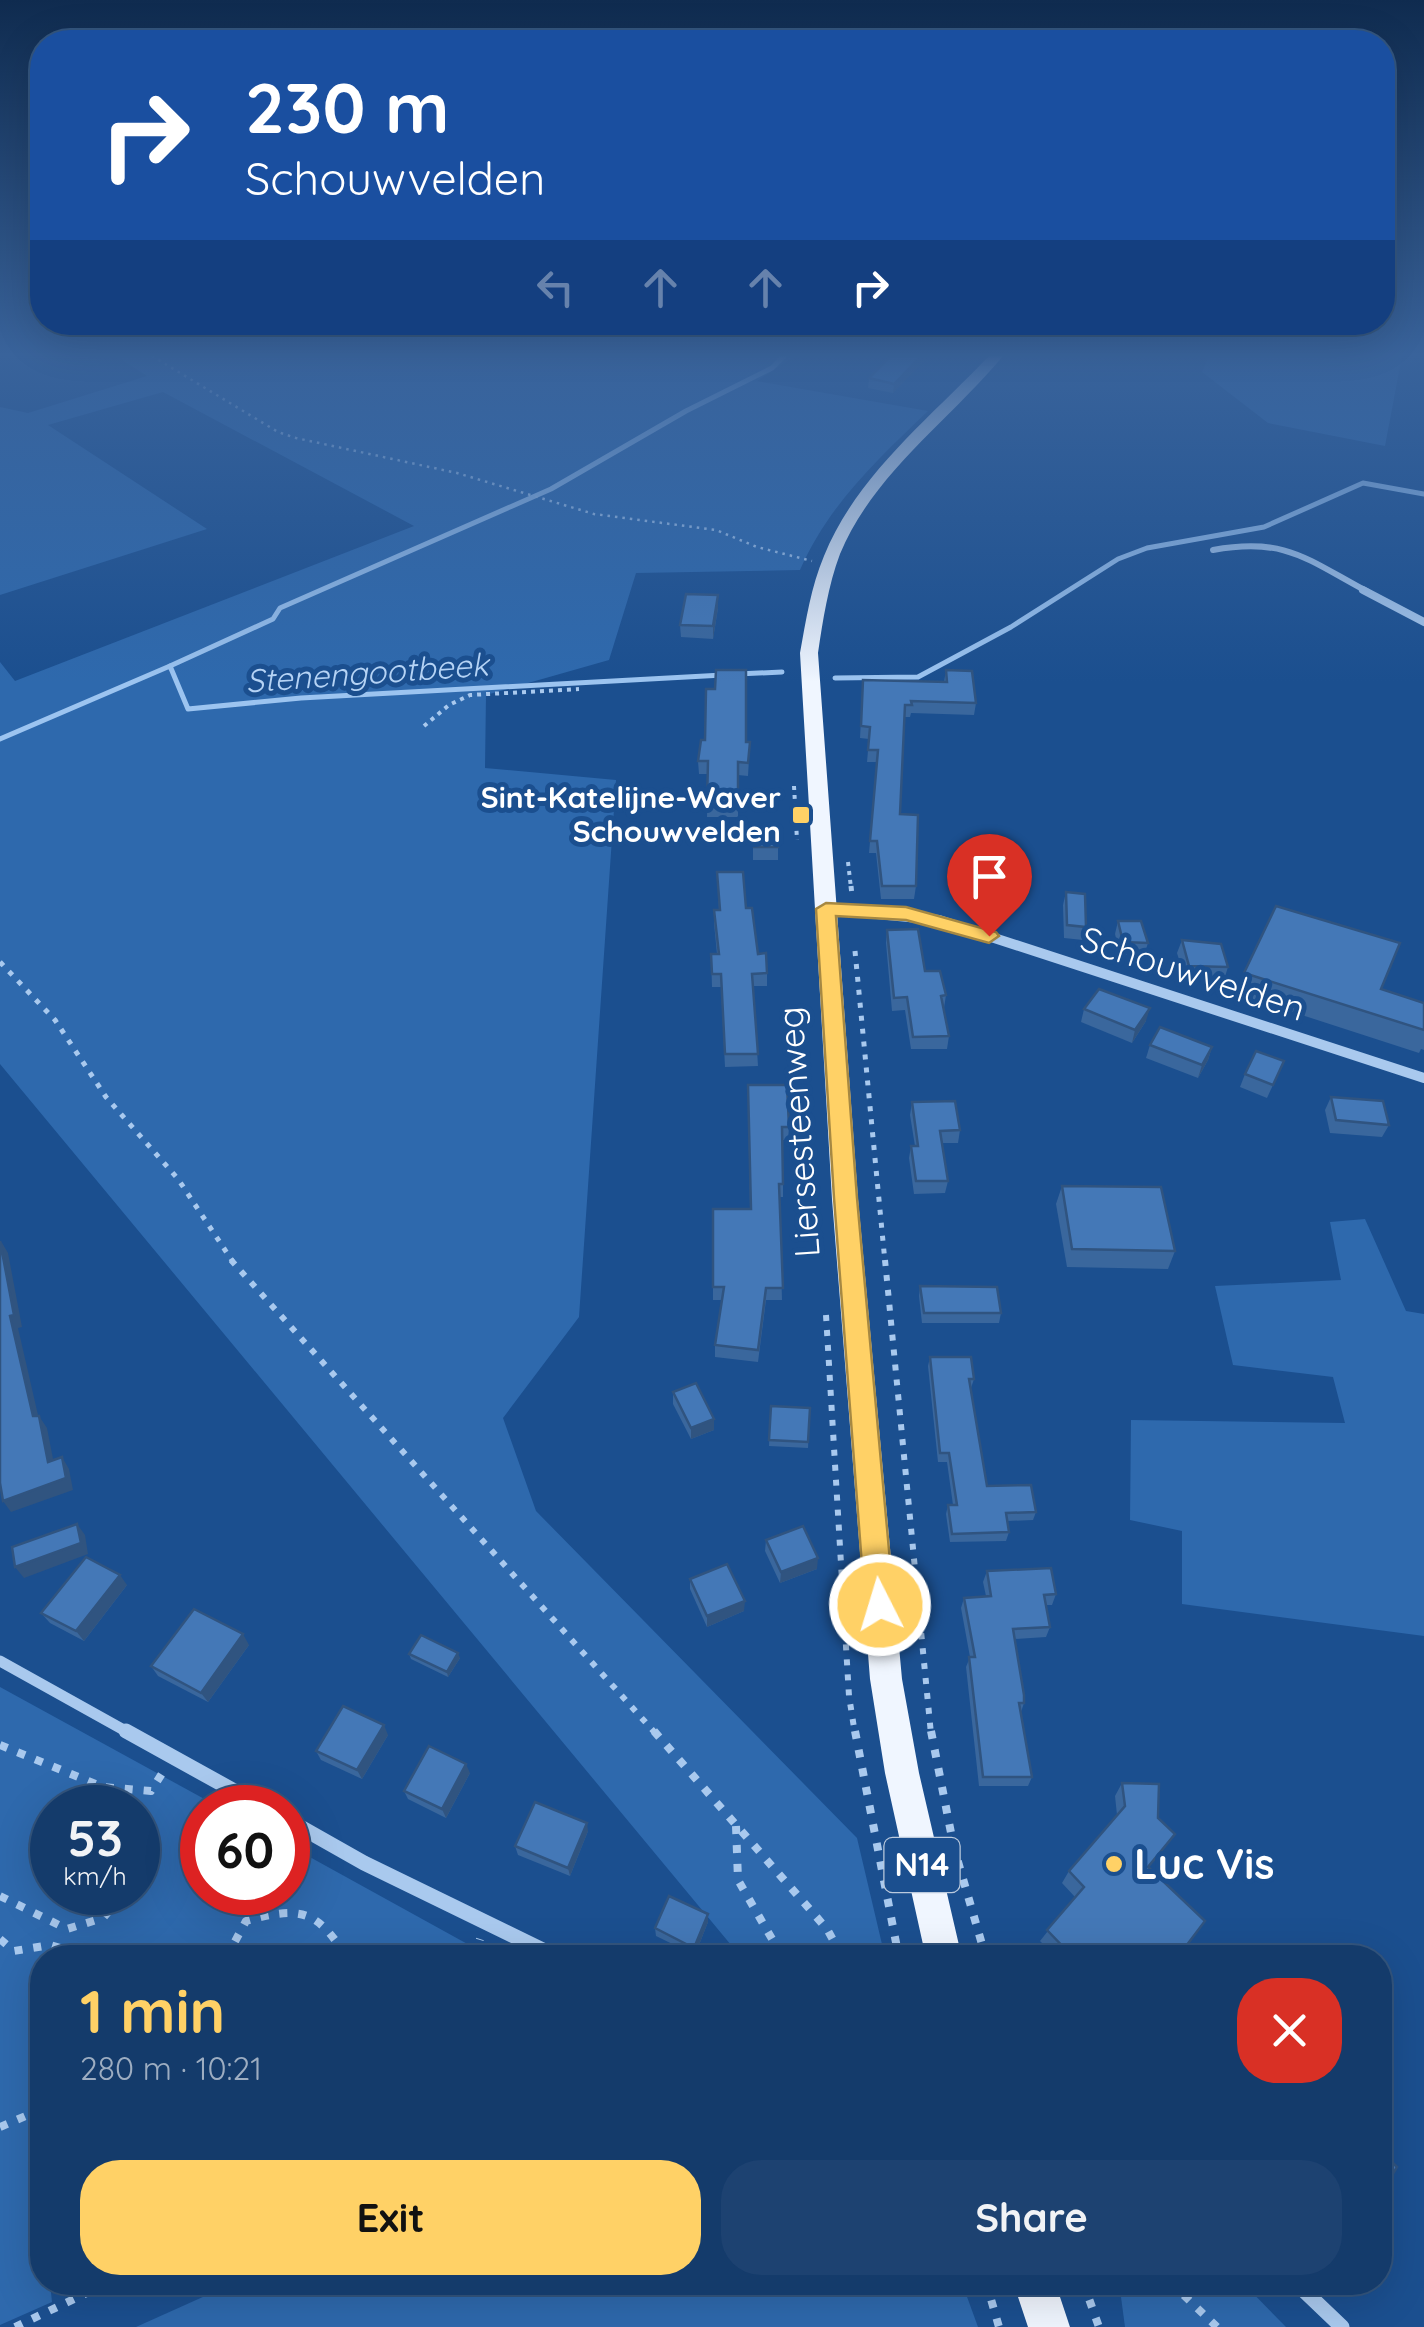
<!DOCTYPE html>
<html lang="en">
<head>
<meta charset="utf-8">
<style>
	body { margin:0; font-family:Quicksand,sans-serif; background:#1d4271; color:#f1f3f6; height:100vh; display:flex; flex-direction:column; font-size:38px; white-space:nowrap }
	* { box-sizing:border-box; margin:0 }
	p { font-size:32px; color:#9dadc1 }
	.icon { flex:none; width:55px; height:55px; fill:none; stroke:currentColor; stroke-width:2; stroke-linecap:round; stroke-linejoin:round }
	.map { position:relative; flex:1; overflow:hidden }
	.drawer { position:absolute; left:30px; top:1945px; width:1362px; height:350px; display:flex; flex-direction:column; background:#143b6b; border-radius:40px; box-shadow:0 10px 40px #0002,0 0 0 2px #33557e }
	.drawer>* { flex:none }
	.hud { position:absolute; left:30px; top:30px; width:1365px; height:305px; border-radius:40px; box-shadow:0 10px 40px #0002,0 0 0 2px #33557e; background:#1a4fa0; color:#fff; overflow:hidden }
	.speed { position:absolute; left:30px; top:1785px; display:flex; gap:20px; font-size:50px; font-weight:700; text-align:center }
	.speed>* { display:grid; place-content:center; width:130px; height:130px; border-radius:50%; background:#143b6b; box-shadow:0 10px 40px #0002,0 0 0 2px #33557e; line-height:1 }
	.speed small { font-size:25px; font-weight:400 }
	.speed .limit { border:15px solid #d22; background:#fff; color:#111 }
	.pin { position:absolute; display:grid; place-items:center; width:85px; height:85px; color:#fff; margin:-102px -42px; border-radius:50% 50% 50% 0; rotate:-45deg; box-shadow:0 0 10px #0007 }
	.pin .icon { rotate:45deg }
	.me { position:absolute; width:110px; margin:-55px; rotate:355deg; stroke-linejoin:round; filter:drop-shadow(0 0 8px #0008) }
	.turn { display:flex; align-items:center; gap:35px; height:210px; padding:0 50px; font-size:45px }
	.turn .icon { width:130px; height:130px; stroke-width:2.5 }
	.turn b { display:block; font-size:70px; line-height:85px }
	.lanes { display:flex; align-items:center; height:95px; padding:0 50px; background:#0003; justify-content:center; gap:50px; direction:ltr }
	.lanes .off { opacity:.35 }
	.round { display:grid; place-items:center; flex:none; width:105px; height:105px; border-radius:40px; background:#1d4271 }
	.head { display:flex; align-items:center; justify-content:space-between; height:170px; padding:0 50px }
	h1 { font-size:60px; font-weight:700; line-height:75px; color:#ffd166 }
	.button { display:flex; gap:20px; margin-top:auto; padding:20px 50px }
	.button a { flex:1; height:115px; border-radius:40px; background:#ffd166; color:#111; font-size:40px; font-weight:700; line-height:115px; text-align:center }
	.button a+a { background:#1d4271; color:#f1f3f6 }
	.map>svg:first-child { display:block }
	.green { fill:#2e69ad; fill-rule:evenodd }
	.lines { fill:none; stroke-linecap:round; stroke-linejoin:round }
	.stream { stroke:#9cc4f0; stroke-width:5 }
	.path-far4 { stroke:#a9c9ee; stroke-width:2.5; stroke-dasharray:2.5 5; stroke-linecap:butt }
	.path-far3 { stroke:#a9c9ee; stroke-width:4; stroke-dasharray:4 5; stroke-linecap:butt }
	.path-far2 { stroke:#a9c9ee; stroke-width:5; stroke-dasharray:5 8; stroke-linecap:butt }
	.path-far1 { stroke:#a9c9ee; stroke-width:6; stroke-dasharray:6 9; stroke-linecap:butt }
	.path { stroke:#a9c9ee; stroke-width:8; stroke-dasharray:8 11; stroke-linecap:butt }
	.service { stroke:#a9c9ee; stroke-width:11 }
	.minor-far4 { stroke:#a9c9ee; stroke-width:6 }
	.minor-far3 { stroke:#a9c9ee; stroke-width:8 }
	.minor-far2 { stroke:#a9c9ee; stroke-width:10 }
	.minor-far1 { stroke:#a9c9ee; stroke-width:11 }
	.minor { stroke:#a9c9ee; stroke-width:15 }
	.primary { fill:#f0f6ff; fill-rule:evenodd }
	.wall { fill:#3a679d }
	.shaded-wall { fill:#305480 }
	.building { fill:#4478b7; stroke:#305480; stroke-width:2.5 }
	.route { fill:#ffd166; stroke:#a68842; stroke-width:2.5 }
	.poi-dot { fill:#ffd166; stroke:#1b4f8f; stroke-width:4 }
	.labels { text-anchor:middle; stroke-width:10; stroke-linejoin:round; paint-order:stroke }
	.far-poi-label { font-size:30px; font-weight:bold; fill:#fff; stroke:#1b4f8f; text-anchor:end }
	.far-water-label { font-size:32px; font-style:italic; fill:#b5d3f5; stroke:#1b4f8f }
	.shield { fill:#1b4f8f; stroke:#bbcadd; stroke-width:2.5 }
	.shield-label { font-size:32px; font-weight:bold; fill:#fff }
	.street-label { font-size:35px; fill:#fff; stroke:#1b4f8f }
	.near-poi-label { font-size:42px; font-weight:bold; fill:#fff; stroke:#1b4f8f; text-anchor:start }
</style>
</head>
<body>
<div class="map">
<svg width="1424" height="2327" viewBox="0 0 1424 2327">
	<rect width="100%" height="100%" fill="#1b4f8f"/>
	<!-- green -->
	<g class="green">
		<path d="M116 356H795L757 381 928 411C877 460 829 504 800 570L636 573 609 660 486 695 485 768 616 780 579 1317 503 1418 536 1511 857 1838 885 1957H741L0 1064V662L15 681 414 526 163 392 48 425 207 529 0 595V407L28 413 147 376Z"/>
		<path d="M1209 356H1402L1385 446 1268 423 1202 372Z"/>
		<path d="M1365 1219 1406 1311 1424 1314V1636L1182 1604V1531L1130 1520 1131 1420 1345 1423 1333 1377 1233 1365 1215 1286 1341 1280 1330 1222Z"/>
		<path d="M0 1687 219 1807 202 1808V1892H288V1845L491 1957 42 1958V2282L50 2283 52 2302 0 2325ZM52 1808H138V1892H52Z"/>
		<path d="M234 2283H962L978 2327H136Z"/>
		<path d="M1130 2283H1243L1286 2327H1125L1121 2297Z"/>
	</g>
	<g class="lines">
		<!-- stream -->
		<g class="stream">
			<path d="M170 666 273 619 280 608 551 489 686 411 772 368 784 356"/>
			<path d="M737 674 782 672"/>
			<path d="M835 678 918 677 1011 627 1118 559 1147 548 1264 527 1363 483 1424 494"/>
			<path d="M0 739 170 666 188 709 301 698 723 675"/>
		</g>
		<!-- path-far4 -->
		<path class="path-far4" d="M152 356 278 432 296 438 457 473 594 514 716 530 757 547 812 561"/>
		<!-- path-far3 -->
		<g class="path-far3">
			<path d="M424 726 449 705 470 695 579 689"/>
			<path d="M794 786 797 840"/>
			<path d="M848 862 851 888"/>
		</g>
		<!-- path-far2 -->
		<g class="path-far2">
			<path d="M851 886 852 895"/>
			<path d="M855 951 885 1262"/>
			<path d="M0 962 55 1020 106 1097 178 1179 233 1262"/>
		</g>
		<!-- path-far1 -->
		<g class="path-far1">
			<path d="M231 1260 656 1734"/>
			<path d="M885 1260 931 1734"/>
			<path d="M826 1315 849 1696 855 1734"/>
		</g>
		<!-- path -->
		<g class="path">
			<path d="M654 1731 827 1929 843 1958"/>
			<path d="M855 1731 899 1958"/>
			<path d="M931 1731 954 1848 986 1958"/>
			<path d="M0 1745 103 1787 151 1791 163 1772"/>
			<path d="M105 1789 121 1808"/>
			<path d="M736 1826 738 1880 783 1958"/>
			<path d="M138 1836 146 1852 138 1877"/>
			<path d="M0 1896 67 1929 103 1918 125 1892"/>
			<path d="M0 1939 14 1951 50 1945 93 1958"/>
			<path d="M226 1958 246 1921C300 1906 317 1909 347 1958"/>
			<path d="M474 1958 480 1939"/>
			<path d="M0 2127 42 2109"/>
			<path d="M986 2282 999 2327"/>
			<path d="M1083 2282 1099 2327"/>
			<path d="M1170 2282 1217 2327"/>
			<path d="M15 2327 89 2292"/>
		</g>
		<!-- service -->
		<path class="service" d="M104 2284 108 2282"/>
		<!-- minor-far4 -->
		<path class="minor-far4" d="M1213 550C1286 537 1306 559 1368 592"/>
		<!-- minor-far3 -->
		<path class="minor-far3" d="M1363 590 1424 622"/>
		<!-- minor-far2 -->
		<path class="minor-far2" d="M826 909 939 920 1424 1078"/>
		<!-- minor-far1 -->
		<path class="minor-far1" d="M0 1661 131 1734"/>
		<!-- minor -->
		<g class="minor">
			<path d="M126 1731 265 1808"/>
			<path d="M288 1820 364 1863 559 1958"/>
			<path d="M1295 2282 1342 2327"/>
		</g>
		<!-- primary -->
		<g class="primary">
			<path d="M989 356H1003C949 421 873 474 840 554 828 586 823 620 818 653L858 1199 902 1679 919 1773 962 1958H926L885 1773 870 1679 832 1199 800 653C806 620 811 587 824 556 856 476 931 417 989 356Z"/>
			<path d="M1013 2282H1055L1070 2327H1028Z"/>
		</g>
	</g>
	<!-- wall -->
	<g class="wall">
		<path d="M891 356H927L893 393 868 388 869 378Z"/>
		<path d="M718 608 713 639 681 637 680 625Z"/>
		<path d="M946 670 976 703 974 715 911 713 910 717H904L900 814 916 886 914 899H881L876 853H869L877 762H867L869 739 860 738 863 680 944 682Z"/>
		<path d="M746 742H750L748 776 738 775V817H707L708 774H699L698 761Z"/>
		<path d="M753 826 778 847V860H753Z"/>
		<path d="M717 872 746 908 758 954 767 973V986H753L758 1066 725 1067 721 987H712L711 954H717L714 923V910H719Z"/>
		<path d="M1066 892 1086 927 1083 940 1064 938 1063 905Z"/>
		<path d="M1118 921 1148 943 1144 955H1120L1115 934Z"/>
		<path d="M887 930 946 995 944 1008 949 1036 947 1049H911L905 1010 892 1011 886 943Z"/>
		<path d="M1182 940 1228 967 1224 980 1185 979 1177 953Z"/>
		<path d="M1244 973 1381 989 1424 1003V1050L1421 1049 1419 1053 1237 994Z"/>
		<path d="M1084 1009 1146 1021 1132 1043 1081 1022Z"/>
		<path d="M1150 1045 1212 1047 1208 1060 1198 1078 1146 1058Z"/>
		<path d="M1284 1061 1267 1098 1240 1087 1245 1074Z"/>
		<path d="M1331 1097 1389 1125 1382 1137 1330 1133 1325 1110Z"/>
		<path d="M748 1098 789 1127 788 1140H782L783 1184V1197H779L782 1300H766L758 1362 715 1357V1345L722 1300H713V1209H750Z"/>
		<path d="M912 1102 960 1130 958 1143H942L948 1181 945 1193 914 1194 909 1158 911 1146H915L910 1115Z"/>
		<path d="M1062 1186 1175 1251 1168 1269 1067 1267 1056 1204Z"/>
		<path d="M920 1286 1001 1313 999 1323H922L919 1296Z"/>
		<path d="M930 1357 974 1379 971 1388 987 1486 1036 1512 1033 1520 1007 1521 1009 1532 1006 1541 950 1542 946 1514 948 1505H953L947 1462H938L928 1366Z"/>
		<path d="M673 1392 714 1430 691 1439 673 1404Z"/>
		<path d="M771 1406 810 1408 808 1448 769 1446Z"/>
		<path d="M766 1540 817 1569 780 1583 765 1551Z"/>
		<path d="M987 1571 1056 1594 1052 1605H1046L1050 1627 1046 1637 1015 1639 1024 1703 1021 1712 1032 1777 1028 1786H979L966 1667 970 1657 961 1608 964 1598 986 1596 983 1582Z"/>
		<path d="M690 1579 744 1611 707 1627 690 1589Z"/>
		<path d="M127 1585 84 1641 50 1623 41 1613Z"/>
		<path d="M249 1645 208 1702 158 1676 151 1666Z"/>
		<path d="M409 1654 460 1658 448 1677 411 1659Z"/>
		<path d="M388 1735 362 1779 321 1760 316 1751Z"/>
		<path d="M470 1773 446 1818 408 1799 404 1791Z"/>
		<path d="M1122 1783 1177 1958H1057L1040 1941 1075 1897 1062 1883 1069 1871 1117 1815 1115 1796Z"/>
		<path d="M588 1831 570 1876 518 1855 515 1846Z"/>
		<path d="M708 1922 695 1955 656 1936 655 1928Z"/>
	</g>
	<!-- shaded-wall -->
	<g class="shaded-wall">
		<path d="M921 356H927V358L893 393 894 384Z"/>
		<path d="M718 595V608L713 639V626Z"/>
		<path d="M1150 1008 1146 1021 1132 1043 1135 1030Z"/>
		<path d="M1212 1047 1208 1060 1198 1078 1202 1065Z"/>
		<path d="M1 1241 8 1253 22 1327 18 1328 41 1428 33 1416 10 1316Z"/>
		<path d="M39 1416 47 1428 56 1474 48 1462Z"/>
		<path d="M714 1419V1430L691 1439V1428Z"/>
		<path d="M62 1457 69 1469 73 1490 11 1512 3 1501Z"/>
		<path d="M77 1524 85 1535 88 1554 24 1578 15 1567Z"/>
		<path d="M818 1558 817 1569 780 1583 781 1572Z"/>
		<path d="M120 1575 127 1585 84 1641 76 1631Z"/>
		<path d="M745 1601 744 1611 707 1627V1616Z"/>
		<path d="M243 1634 249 1645 208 1702 201 1693Z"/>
		<path d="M458 1653 460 1658 448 1677 447 1672Z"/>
		<path d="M384 1725 388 1735 362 1779 357 1770Z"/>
		<path d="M466 1764 470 1773 446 1818 442 1809Z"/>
		<path d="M587 1823 588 1831 570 1876 568 1868Z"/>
		<path d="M708 1914V1922L695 1955 694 1948Z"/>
	</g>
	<!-- building -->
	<g class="building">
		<path d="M891 356H921L894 384 869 378Z"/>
		<path d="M686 594 718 595 713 626 680 625Z"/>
		<path d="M716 670H746V742H750L748 763 738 762V804H707L708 761H698L701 740H705L706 689H715Z"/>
		<path d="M946 670 972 671 976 703 911 701 912 705H905L900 814 918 815 916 886H882L877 841H870L878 750H868L870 727 861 726 863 680 947 682Z"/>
		<path d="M753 826H777L778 847H754Z"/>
		<path d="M717 872H743L746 908H752L758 954 766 953 767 973 752 974 758 1054H725L721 974H712L711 954H719L714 910H720Z"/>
		<path d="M1066 892 1085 894 1086 927 1067 925Z"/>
		<path d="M1276 906 1400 943 1381 989 1424 1003V1030L1244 973Z"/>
		<path d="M1118 921H1141L1148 943 1123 942Z"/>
		<path d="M918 929 925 971H940L946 995 941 996 949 1036 913 1037 907 997 894 998 887 930Z"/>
		<path d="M1182 940 1221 944 1228 967 1189 966Z"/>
		<path d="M1099 989 1150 1008 1135 1030 1084 1009Z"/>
		<path d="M1160 1027 1212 1047 1202 1065 1150 1045Z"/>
		<path d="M1256 1051 1284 1061 1273 1085 1245 1074Z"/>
		<path d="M748 1085H787L789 1127H782L783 1184H779L783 1288H766L758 1350 715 1345 724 1287H713V1209H751Z"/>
		<path d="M1331 1097 1383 1101 1389 1125 1336 1120Z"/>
		<path d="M955 1101 960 1130 940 1131 948 1181H916L911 1146H918L912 1102Z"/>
		<path d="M1062 1186 1161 1187 1175 1251 1072 1249Z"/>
		<path d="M0 1241 14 1315 10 1316 33 1416H39L48 1462 62 1457 66 1478 3 1501 0 1483Z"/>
		<path d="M920 1286 997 1287 1001 1313H924Z"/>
		<path d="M930 1357H971L974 1379H969L987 1486 1031 1485 1036 1512 1006 1513 1009 1532 952 1534 948 1505H957L949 1453H940Z"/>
		<path d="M696 1383 714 1419 691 1428 673 1392Z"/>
		<path d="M771 1406 810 1408 808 1442 769 1440Z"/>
		<path d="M77 1524 81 1543 15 1567 12 1547Z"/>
		<path d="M803 1526 818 1558 781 1572 766 1540Z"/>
		<path d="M86 1557 120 1575 76 1631 41 1613Z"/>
		<path d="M727 1564 745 1601 707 1616 690 1579Z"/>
		<path d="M1051 1568 1056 1594 1044 1595 1050 1627 1013 1629 1024 1695V1703H1019L1032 1777H983L969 1657H975L964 1598 991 1596 987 1571Z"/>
		<path d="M194 1609 243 1634 201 1693 151 1666Z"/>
		<path d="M421 1635 458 1653 447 1672 409 1654Z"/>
		<path d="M343 1706 384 1725 357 1770 316 1751Z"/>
		<path d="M429 1746 466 1764 442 1809 404 1791Z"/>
		<path d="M1122 1783 1159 1784 1158 1818 1175 1834 1148 1867 1205 1921 1177 1958H1074L1047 1930 1084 1887 1069 1871 1125 1806Z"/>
		<path d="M535 1802 587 1823 568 1868 515 1846Z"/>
		<path d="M669 1896 708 1914 694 1948 655 1928Z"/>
		<path d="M1380 2150 1397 2167 1380 2196Z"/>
	</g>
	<!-- sky -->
	<linearGradient id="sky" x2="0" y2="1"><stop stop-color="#0f2b4f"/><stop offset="0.52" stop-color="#39639b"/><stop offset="1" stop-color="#39639b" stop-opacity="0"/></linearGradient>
	<rect width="1424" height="682" fill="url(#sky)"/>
	<!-- route -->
	<path class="route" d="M826 903 906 907 996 932 999 936 989 943 906 920 836 916 857 1198 894 1605 890 1615 880 1619 870 1615 865 1605 834 1198 816 909Z"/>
	<!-- markers -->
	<g class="poi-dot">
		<rect x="791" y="805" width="20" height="20" rx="5"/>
		<circle cx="1114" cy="1864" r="10"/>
	</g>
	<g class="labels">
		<!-- far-poi labels -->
		<g class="far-poi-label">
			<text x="781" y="808">Sint-Katelijne-Waver<tspan x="781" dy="34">Schouwvelden</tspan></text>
		</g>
		<!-- far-water labels -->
		<g class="far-water-label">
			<text transform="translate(367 673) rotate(-4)" y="11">Stenengootbeek</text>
		</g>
		<!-- shield labels -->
		<rect class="shield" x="884.5" y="1838" width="75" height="54" rx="8"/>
		<g class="shield-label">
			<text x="922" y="1876">N14</text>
		</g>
		<!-- street labels -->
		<g class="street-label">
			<text transform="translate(1193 974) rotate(18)" y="12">Schouwvelden</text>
			<text transform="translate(799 1132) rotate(-94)" y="12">Liersesteenweg</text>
		</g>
		<!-- near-poi labels -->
		<g class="near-poi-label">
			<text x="1134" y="1879">Luc Vis</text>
		</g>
	</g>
</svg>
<div class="speed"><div>53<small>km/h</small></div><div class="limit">60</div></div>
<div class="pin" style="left:989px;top:936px;background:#d93025"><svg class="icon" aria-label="arrive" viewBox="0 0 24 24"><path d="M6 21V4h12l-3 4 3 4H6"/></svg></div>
<svg class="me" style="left:880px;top:1605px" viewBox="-20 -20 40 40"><circle r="17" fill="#ffd166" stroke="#fff" stroke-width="3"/><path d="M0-11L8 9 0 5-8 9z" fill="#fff"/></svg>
<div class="hud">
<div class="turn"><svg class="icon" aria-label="right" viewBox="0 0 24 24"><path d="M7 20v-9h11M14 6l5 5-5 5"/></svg><div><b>230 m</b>Schouwvelden</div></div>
<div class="lanes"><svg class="icon off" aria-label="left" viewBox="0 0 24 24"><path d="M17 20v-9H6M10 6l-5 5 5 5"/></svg><svg class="icon off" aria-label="ahead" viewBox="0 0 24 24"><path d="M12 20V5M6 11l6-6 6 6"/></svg><svg class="icon off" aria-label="ahead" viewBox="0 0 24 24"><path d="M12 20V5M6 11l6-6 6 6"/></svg><svg class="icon" aria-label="right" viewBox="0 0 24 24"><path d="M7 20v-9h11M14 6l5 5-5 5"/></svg></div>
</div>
<section class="drawer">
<div class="head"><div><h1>1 min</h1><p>280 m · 10:21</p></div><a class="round" style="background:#d93025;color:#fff"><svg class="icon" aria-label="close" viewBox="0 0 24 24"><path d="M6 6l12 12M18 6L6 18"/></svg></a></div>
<div class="button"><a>Exit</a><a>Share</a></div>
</section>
</div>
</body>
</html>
